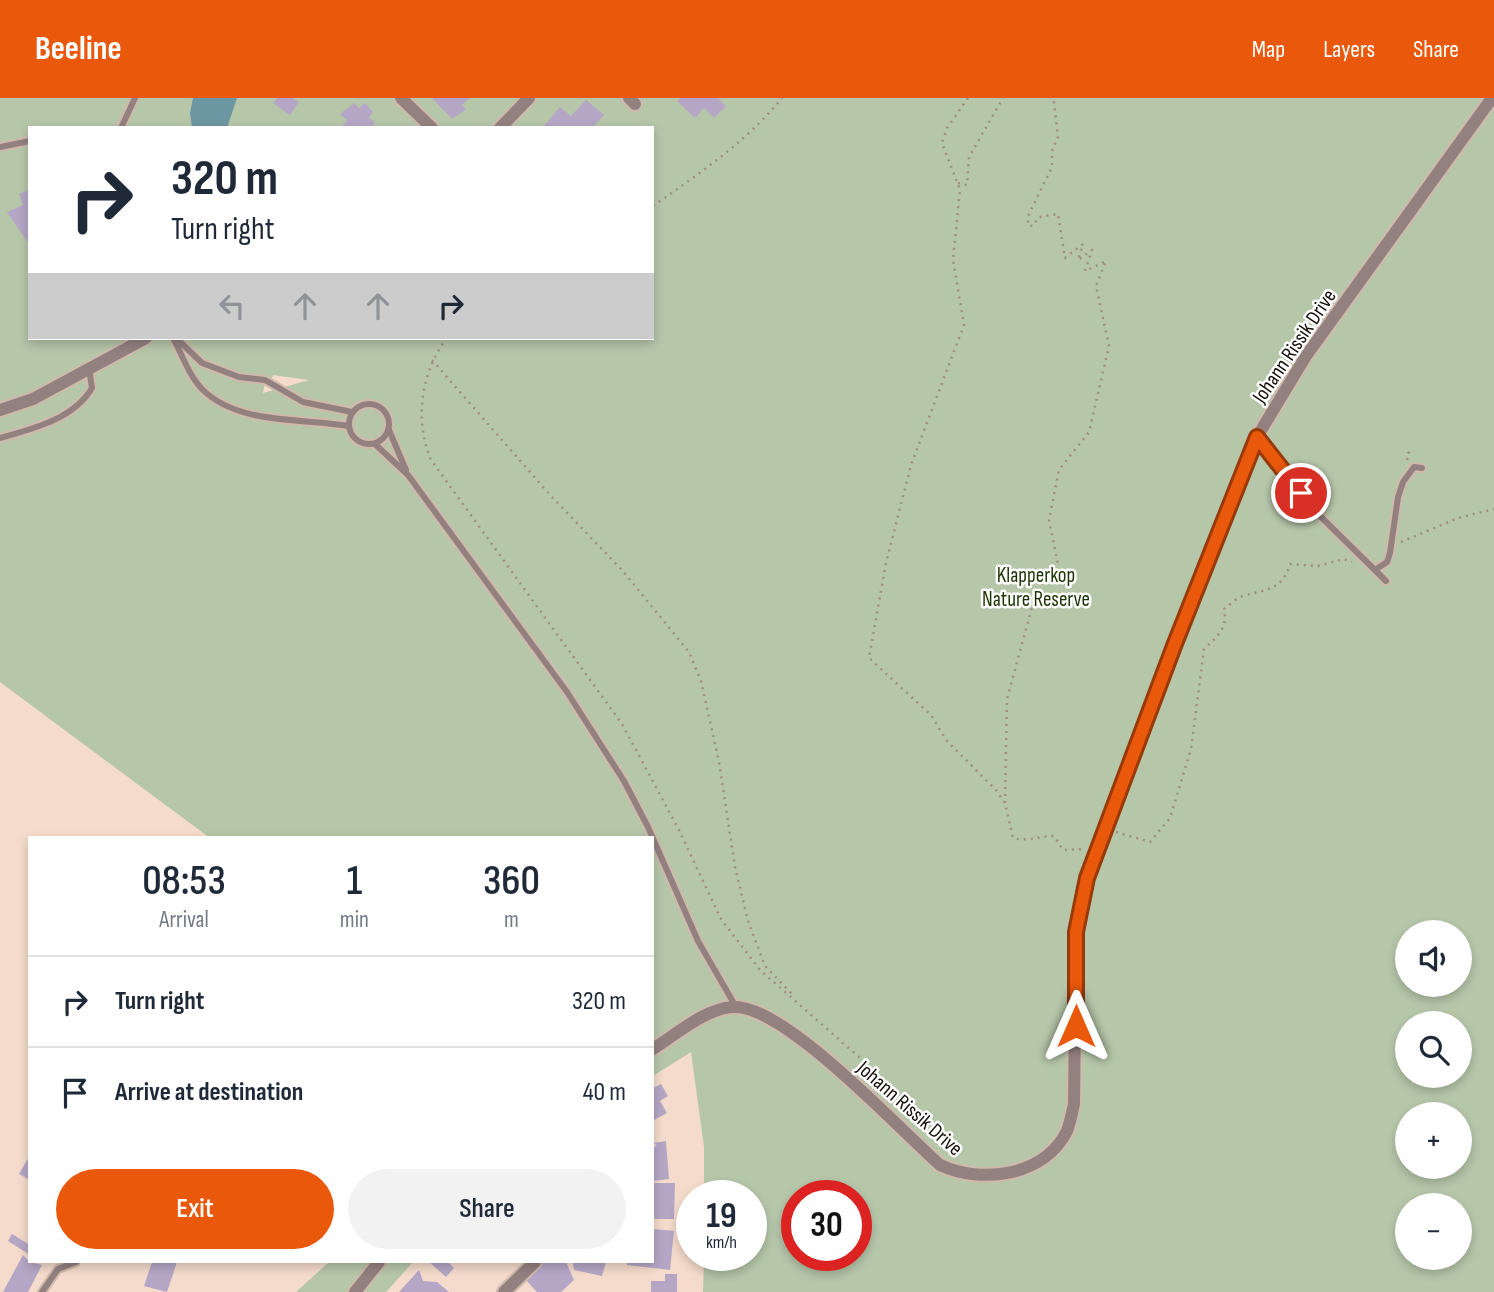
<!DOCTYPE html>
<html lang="en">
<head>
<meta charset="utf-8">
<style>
	body { margin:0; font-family:"Sofia Sans Condensed",sans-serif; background:#f2f2f3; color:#1f2937; height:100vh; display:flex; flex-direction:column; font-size:26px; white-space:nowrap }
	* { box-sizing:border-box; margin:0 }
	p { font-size:23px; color:#747a83 }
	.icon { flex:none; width:38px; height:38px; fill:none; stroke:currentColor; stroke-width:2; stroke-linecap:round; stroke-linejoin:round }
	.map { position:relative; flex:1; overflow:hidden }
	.panel { position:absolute; left:28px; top:738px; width:626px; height:427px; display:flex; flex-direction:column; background:#fff; border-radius:0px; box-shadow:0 4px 10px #0003 }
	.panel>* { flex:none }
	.top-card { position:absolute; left:28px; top:28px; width:626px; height:214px; border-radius:0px; box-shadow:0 4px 10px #0003; background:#fff; color:#1f2937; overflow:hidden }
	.buttons { position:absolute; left:1395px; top:822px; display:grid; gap:14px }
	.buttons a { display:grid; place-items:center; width:77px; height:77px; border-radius:50%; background:#fff; box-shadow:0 4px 10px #0003; font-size:35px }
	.speed { position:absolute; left:676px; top:1082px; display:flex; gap:14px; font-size:35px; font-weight:700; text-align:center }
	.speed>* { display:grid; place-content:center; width:91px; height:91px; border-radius:50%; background:#fff; box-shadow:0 4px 10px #0003; line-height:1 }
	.speed small { font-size:18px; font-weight:400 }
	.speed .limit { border:10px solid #d22; background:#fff; color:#111 }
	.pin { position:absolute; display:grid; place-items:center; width:60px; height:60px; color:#fff; margin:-30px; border:4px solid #fff; border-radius:50%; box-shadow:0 2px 7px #0007 }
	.me { position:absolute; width:77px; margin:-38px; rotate:0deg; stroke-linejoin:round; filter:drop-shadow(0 0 5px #0008) }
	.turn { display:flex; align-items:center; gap:24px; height:147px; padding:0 28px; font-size:32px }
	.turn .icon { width:91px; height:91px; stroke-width:2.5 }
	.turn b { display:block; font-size:49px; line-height:60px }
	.lanes { display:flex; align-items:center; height:66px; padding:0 28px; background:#0003; justify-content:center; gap:35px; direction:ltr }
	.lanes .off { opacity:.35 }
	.eta { display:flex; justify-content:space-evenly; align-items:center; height:119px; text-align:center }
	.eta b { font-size:42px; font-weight:600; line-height:49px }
	.action { display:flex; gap:14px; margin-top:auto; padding:14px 28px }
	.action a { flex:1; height:80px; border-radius:42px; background:#ea580c; color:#fff; font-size:28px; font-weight:600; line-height:80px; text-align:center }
	.action a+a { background:#f2f2f3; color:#1f2937 }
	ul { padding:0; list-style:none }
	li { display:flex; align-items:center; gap:21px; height:91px; padding:0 28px; border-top:2px solid #e0e1e3 }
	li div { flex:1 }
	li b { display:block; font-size:26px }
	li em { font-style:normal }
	header { display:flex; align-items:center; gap:42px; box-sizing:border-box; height:98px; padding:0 35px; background:#ea580c; color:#fff }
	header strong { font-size:33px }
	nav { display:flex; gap:38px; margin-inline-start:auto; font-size:24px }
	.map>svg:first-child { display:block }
	.green { fill:#b6c6a9; fill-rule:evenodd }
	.water { fill:#6d97a2 }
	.building { fill:#b5a6c6 }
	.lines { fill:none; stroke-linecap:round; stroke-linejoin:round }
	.service-casing { stroke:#d0baac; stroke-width:10 }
	.minor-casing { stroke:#d0baac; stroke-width:16 }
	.path { stroke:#a08e82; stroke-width:2.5; stroke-dasharray:2 5; stroke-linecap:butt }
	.service { stroke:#938180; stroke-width:6 }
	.minor { stroke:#938180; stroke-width:12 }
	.route-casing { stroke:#983908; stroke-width:18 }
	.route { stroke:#ea580c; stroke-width:12 }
	.labels { text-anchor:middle; stroke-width:5; stroke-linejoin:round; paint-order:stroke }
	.street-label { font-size:21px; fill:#160e09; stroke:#fff }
	.park-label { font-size:21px; fill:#1d3301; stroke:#fff }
</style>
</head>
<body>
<header>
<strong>Beeline</strong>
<nav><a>Map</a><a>Layers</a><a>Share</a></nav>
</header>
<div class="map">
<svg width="1494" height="1194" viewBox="0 0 1494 1194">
	<rect width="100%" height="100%" fill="#f4dbcb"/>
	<!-- green -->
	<g class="green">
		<path d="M0 0H1494V1194H703L704 1157H751V1097H704V1049L691 954 653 978V740H210L0 584ZM30 30H653V240H30ZM273 277 309 282 263 295 266 278 272 280ZM1407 835H1460V887H1407ZM1407 926H1460V978H1407ZM1407 1017H1460V1069H1407ZM796 1097H856V1157H796ZM1407 1108H1460V1160H1407Z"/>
		<path d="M329 1164H413L386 1194H296Z"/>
	</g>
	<!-- water -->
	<path class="water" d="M193 0H237L227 30H192L190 15Z"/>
	<!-- building -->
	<g class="building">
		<path d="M277 0H293L299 4 290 17 273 5Z"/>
		<path d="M432 0H470L462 7 466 11 452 21Z"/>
		<path d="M680 0H718L726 8 714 20 704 10 695 20 677 3Z"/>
		<path d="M586 2 604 17 592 30H542L560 9 571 18Z"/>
		<path d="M354 5 359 10 365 5 373 14 369 19 375 25 370 30H341L347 22 340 16Z"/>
		<path d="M30 91V148L7 114 23 107 19 96Z"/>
		<path d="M661 986 668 998 660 1003 667 1015 654 1022 653 990Z"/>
		<path d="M666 1043 669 1081 653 1083V1049L657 1048 654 1045Z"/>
		<path d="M30 1057V1082L19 1076Z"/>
		<path d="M653 1085H675L674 1121H653Z"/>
		<path d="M654 1131 674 1133 670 1172 627 1167V1164H653Z"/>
		<path d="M12 1136 30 1147V1157L8 1143Z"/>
		<path d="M23 1157 30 1164 42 1167 28 1194H3Z"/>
		<path d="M152 1164H177L167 1194 144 1188Z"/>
		<path d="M429 1164H448L454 1170 446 1179Z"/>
		<path d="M538 1164H566L574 1182 561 1194H537L523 1179Z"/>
		<path d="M573 1164H606L602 1178 574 1172Z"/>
		<path d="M419 1172 423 1183 437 1184 449 1194H399Z"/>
		<path d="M665 1176H677V1194H651V1183H665Z"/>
	</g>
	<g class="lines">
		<defs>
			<g id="service">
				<path d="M121 30 135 0"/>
				<path d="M0 49 30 43"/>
				<path d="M173 240C182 256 189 278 203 292 239 327 303 320 349 328"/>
				<path d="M176 240 202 265 239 279 265 282 303 304 352 314"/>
				<circle cx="369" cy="326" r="20"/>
				<path d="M389 332 406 372"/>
				<path d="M0 340C32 331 74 321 92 290L89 270"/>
				<path d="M1258 340 1315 413 1386 483"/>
				<path d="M375 346 408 377 567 594 624 683 648 729 698 843 736 909"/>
				<path d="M1375 472 1387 464 1390 455 1398 399 1403 384 1414 369 1422 370"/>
				<path d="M42 1194 58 1171 76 1164"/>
			</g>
			<g id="minor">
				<path d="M401 0 432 30"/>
				<path d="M629 0 635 6"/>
				<path d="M500 30 529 0"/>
				<path d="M0 312 33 301 146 240"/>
				<path d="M653 951C677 936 704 911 733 909 784 906 899 1031 940 1067 981 1086 1044 1079 1067 1033 1070 1025 1072 1015 1074 1006L1076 834 1087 780 1174 548 1257 339 1306 258 1492 0"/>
				<path d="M355 1194 379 1164"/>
				<path d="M504 1194 535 1164"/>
			</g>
		</defs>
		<!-- service casing -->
		<use href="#service" class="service-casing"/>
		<!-- minor casing -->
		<use href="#minor" class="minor-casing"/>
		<!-- path -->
		<g class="path">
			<path d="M968 0 947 30 942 45 960 92 953 162 964 227 911 367 886 465 869 560 931 617 946 642 996 692 1005 705 1013 740C1028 744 1039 738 1054 738L1063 752 1084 751"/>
			<path d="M958 85 967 87 969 59 1003 0"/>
			<path d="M653 108C700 75 745 45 782 0"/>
			<path d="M447 240C421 274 414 322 431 362L622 626 678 730 721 821 760 872 868 967 876 977 874 988"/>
			<path d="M432 262 551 398 622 472 689 554 701 583 719 664 735 769 748 823 765 868 792 896"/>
			<path d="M1407 362 1408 355 1411 354"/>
			<path d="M1401 444 1458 420 1494 411"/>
			<path d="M1005 705 1007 601 1037 491 1058 466 1049 422 1059 372 1089 334 1109 248 1096 188 1106 163 1085 173 1092 152 1078 162 1083 146 1065 160 1058 116 1039 119 1033 128 1028 127V118L1052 69V53L1058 39 1054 4 1057 0"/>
			<path d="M1116 734 1150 744 1170 720 1191 651 1204 551C1218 538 1228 530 1224 511 1230 507 1236 500 1243 498 1266 491 1282 493 1290 466L1318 468 1344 461 1352 464"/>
		</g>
		<!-- service -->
		<use href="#service" class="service"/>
		<!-- minor -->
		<use href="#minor" class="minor"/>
	</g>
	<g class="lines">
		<defs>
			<path id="route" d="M1076 928V834L1087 780 1174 548 1257 339 1301 395"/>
		</defs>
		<!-- route casing -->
		<use href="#route" class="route-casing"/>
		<!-- route -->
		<use href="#route" class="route"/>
	</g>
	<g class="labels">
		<!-- street labels -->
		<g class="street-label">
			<text transform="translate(1294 248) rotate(-56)" y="7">Johann Rissik Drive</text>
			<text transform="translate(910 1010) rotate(41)" y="7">Johann Rissik Drive</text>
		</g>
		<!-- park labels -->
		<g class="park-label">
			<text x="1036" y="484">Klapperkop<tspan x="1036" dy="24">Nature Reserve</tspan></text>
		</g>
	</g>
</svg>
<div class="buttons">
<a><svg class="icon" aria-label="sound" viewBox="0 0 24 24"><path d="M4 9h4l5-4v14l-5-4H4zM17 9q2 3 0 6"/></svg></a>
<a><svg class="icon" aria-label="search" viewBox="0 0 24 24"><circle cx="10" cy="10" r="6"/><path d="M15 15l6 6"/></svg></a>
<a>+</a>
<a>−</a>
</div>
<div class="speed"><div>19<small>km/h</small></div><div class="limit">30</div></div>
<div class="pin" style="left:1301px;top:395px;background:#d93025"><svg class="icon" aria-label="arrive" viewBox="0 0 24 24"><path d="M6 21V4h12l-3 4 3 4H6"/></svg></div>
<svg class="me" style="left:1076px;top:928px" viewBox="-20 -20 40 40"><path d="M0-17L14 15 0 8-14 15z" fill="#ea580c" stroke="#fff" stroke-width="4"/></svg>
<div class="top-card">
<div class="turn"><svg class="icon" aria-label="right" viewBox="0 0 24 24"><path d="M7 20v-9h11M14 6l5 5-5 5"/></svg><div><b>320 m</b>Turn right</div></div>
<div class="lanes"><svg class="icon off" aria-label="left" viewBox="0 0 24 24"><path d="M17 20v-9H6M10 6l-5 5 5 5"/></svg><svg class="icon off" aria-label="ahead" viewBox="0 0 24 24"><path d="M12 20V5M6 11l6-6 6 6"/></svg><svg class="icon off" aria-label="ahead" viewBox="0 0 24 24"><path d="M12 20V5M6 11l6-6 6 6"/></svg><svg class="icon" aria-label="right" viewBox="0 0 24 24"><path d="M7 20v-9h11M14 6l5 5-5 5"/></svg></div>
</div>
<section class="panel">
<div class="eta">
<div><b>08:53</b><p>Arrival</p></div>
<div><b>1</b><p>min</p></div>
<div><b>360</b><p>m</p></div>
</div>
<ul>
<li><svg class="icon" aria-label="right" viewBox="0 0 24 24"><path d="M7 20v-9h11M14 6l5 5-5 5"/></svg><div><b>Turn right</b></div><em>320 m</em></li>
<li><svg class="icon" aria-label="arrive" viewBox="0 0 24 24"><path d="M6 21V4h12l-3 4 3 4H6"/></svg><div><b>Arrive at destination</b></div><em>40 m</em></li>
</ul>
<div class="action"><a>Exit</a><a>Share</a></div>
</section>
</div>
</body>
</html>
